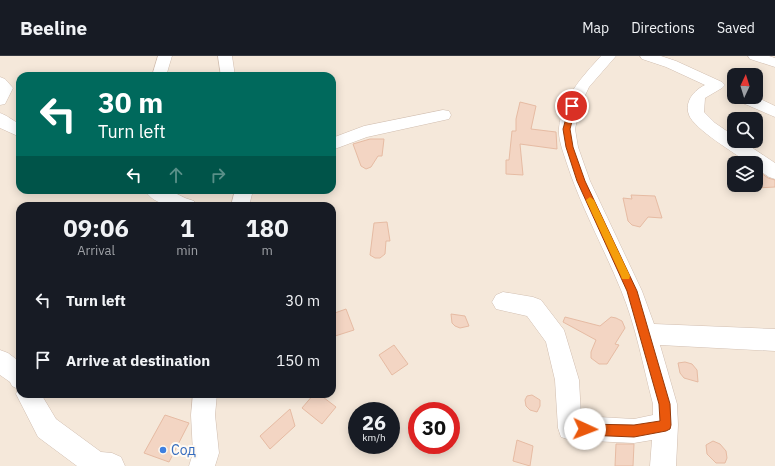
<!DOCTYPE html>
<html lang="en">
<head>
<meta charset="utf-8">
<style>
	body { margin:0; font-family:"IBM Plex Sans",sans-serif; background:#20242c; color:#f1f3f6; height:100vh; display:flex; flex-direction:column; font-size:15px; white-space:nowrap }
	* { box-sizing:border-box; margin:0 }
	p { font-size:13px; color:#9ea1a6 }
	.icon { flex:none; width:22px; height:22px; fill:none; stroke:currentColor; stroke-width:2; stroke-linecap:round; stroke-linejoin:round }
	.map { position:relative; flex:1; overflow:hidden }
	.details { position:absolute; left:16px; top:146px; width:320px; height:196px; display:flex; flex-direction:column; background:#171b24; border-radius:12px; box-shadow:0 2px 10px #0003 }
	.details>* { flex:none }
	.banner { position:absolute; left:16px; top:16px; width:320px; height:122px; border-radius:12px; box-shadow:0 2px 10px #0003; background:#00695c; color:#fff; overflow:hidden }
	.needle { width:26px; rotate:4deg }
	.buttons { position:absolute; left:727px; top:12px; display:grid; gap:8px }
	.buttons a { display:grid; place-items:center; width:36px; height:36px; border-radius:8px; background:#171b24; box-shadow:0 2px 10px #0003; font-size:20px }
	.speed { position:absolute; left:348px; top:346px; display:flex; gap:8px; font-size:20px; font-weight:700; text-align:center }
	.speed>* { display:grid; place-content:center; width:52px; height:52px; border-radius:50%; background:#171b24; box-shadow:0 2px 10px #0003; line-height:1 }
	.speed small { font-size:10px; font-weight:400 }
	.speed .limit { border:6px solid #d22; background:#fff; color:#111 }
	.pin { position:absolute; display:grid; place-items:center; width:34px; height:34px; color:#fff; margin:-17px; border:2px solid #fff; border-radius:50%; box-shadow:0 1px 4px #0007 }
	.me { position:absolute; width:44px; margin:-22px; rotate:92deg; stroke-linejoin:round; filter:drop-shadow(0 0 3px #0008) }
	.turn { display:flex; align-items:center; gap:14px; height:84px; padding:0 16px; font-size:18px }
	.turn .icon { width:52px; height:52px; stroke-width:2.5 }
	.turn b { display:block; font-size:28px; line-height:34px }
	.lanes { display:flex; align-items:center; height:38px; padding:0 16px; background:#0003; justify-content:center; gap:20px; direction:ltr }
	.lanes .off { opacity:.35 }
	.eta { display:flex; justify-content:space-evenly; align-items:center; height:68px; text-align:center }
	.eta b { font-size:24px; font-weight:700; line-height:28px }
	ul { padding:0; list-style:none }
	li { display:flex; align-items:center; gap:12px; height:60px; padding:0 16px }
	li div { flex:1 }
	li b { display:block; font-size:15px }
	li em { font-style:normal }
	header { display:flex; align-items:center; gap:24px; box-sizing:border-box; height:56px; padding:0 20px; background:#171b24; border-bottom:1px solid #363941 }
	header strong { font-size:19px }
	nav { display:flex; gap:22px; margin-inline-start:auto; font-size:14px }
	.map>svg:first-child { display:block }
	.residential { fill:#f5e8da; fill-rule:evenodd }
	.building { fill:#f3d5c3; stroke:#e6bba3 }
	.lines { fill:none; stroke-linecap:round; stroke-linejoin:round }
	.minor-casing { stroke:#d1beb0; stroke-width:1 }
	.minor { fill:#fff; fill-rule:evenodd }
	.route { fill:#ea580c; stroke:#983908 }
	.slow { fill:#f59e0b }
	.shop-dot { fill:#3f7fe0; stroke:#fffaf3; stroke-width:1.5 }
	.labels { text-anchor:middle; stroke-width:4; stroke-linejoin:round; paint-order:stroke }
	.near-shop-label { font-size:14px; fill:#366cbe; stroke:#fffaf3; text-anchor:start }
</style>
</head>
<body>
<header>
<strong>Beeline</strong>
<nav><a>Map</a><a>Directions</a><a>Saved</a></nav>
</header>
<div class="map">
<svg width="775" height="410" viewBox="0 0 775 410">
	<rect width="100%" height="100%" fill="#fdf6ec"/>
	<!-- residential -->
	<path class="residential" d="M0 0H775V410H0ZM734 19H756V41H734ZM20 20H332V134H20ZM734 63H756V85H734ZM734 107H756V129H734ZM20 150H332V338H20ZM357 355H391V389H357ZM417 355H451V389H417Z"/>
	<!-- building -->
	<g class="building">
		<path d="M520 46 536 50 531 73 556 76 557 93 520 88 523 119 506 118V104H509L512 75H516V63Z"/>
		<path d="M370 83H384L382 100H378L371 111 366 113 361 110 353 88Z"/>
		<path d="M761 117 768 122 775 124V131L756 132V123Z"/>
		<path d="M631 139 655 140 662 162 648 161 640 171 632 169 628 165 623 142 632 143Z"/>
		<path d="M387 166 390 185H386L385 198 380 202H375L370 199 374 167Z"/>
		<path d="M346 253 354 274 332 281V258Z"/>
		<path d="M451 258 465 260 469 270 460 272 455 270 452 267Z"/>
		<path d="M565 261 600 270 611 261 616 262 622 265 625 272 615 288 619 289 607 308H599L591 302V296L596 284 563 266Z"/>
		<path d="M394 289 408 308 392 319 379 299Z"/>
		<path d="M685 306 692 308 697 314 698 326 684 322 680 317 678 307Z"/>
		<path d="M314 338H319L336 351 322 368 302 352Z"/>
		<path d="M532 339 540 344V350L537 356 530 354 526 350 525 344 527 340Z"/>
		<path d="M290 353 295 370 270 393 260 380Z"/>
		<path d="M165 359 189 367 169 406 144 397Z"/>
		<path d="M517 384 533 390 530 410 513 405Z"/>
		<path d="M713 385 720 388 726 395 727 402 725 407H716L707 398 706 389Z"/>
		<path d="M616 388H634L633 410H615Z"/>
	</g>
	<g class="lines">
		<defs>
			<g id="minor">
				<path d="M158 0H172L166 20H152Z"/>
				<path d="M218 0H232L235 20H221Z"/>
				<path d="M601 0H616L589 31 580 50 575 73 578 91 590 125 642 235 654 268 775 273V295L660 289 677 348 678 369 676 410H650L652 384 634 387 570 384 561 381 558 372 555 324 546 286 527 260 496 253 492 246 496 239 503 236 533 241 541 244 564 274 579 324 581 360 634 363 653 359V348C643 310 636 270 621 234 603 190 580 149 566 105 563 95 558 83 559 72 562 42 582 21 601 0Z"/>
				<path d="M640 0H661L676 5 722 26 725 29 722 32 705 42 704 56 715 67 734 80V85H742L775 107V123L769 121 756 112V107H749C736 98 694 73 689 59 684 46 694 34 705 29L666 11 642 3Z"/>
				<path d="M748 0H769L775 2V11L750 3Z"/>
				<path d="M0 21 5 23 13 32 5 48 0 49Z"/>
				<path d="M735 41H756L775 50V61L738 45Z"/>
				<path d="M443 54 449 55 451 59 449 63 367 81 332 94V82L364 70Z"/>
				<path d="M0 57C7 59 13 65 20 68V81L0 72Z"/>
				<path d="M145 134H169L185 142 194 145 196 150C179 150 155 152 145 134Z"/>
				<path d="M235 134H253L249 150H231Z"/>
				<path d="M0 294 8 297 20 306V338H41L56 363 101 396 112 397 121 401 125 410H77L38 381 16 338 18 333 12 330 10 326 0 319Z"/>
				<path d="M193 338H217L215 359 219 397 215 410H189L193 397 191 359Z"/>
			</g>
		</defs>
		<!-- minor casing -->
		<use href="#minor" class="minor-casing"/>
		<!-- minor -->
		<use href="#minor" class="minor"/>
	</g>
	<!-- route -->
	<path class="route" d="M570 48H572L576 50 570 73 573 91 585 125 637 235 670 348 671 369 670 373 666 375 634 381 585 379 581 377 580 373 581 369 585 368 634 369 660 365 659 348 627 235 577 125 566 91 563 73Z"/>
	<!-- slow -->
	<path class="slow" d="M590 141 594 144 630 220 629 223H622L621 220 586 144Z"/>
	<!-- markers -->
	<circle class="shop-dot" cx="163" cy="394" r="4"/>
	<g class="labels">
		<!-- near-shop labels -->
		<g class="near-shop-label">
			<text x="171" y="399">Сод</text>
		</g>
	</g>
</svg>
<div class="buttons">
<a><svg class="needle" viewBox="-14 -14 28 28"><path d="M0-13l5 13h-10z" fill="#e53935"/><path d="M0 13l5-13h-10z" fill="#9ea1a6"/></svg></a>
<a><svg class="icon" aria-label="search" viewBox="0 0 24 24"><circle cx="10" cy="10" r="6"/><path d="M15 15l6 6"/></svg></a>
<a><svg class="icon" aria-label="layers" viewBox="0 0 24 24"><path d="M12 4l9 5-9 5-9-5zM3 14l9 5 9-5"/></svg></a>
</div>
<div class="speed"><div>26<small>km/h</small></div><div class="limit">30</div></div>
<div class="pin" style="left:572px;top:50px;background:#d93025"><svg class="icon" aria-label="arrive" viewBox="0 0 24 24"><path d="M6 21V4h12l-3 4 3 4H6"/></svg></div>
<svg class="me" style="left:585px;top:373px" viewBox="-20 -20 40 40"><circle r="19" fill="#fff"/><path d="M0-13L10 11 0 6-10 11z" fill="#ea580c"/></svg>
<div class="banner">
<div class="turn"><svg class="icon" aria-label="left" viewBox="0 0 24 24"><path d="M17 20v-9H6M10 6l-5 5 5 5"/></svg><div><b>30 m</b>Turn left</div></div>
<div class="lanes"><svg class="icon" aria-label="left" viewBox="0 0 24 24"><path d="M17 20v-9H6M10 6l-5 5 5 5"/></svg><svg class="icon off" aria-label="ahead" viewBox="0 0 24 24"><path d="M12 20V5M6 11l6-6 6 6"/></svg><svg class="icon off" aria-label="right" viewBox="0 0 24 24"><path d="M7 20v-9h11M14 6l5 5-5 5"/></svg></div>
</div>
<section class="details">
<div class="eta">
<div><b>09:06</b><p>Arrival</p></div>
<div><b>1</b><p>min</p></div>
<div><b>180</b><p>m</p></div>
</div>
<ul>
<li><svg class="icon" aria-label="left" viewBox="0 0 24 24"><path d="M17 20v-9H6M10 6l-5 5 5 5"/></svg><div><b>Turn left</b></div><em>30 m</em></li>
<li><svg class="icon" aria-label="arrive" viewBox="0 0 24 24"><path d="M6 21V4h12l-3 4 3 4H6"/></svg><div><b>Arrive at destination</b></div><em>150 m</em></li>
</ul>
</section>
</div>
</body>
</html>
